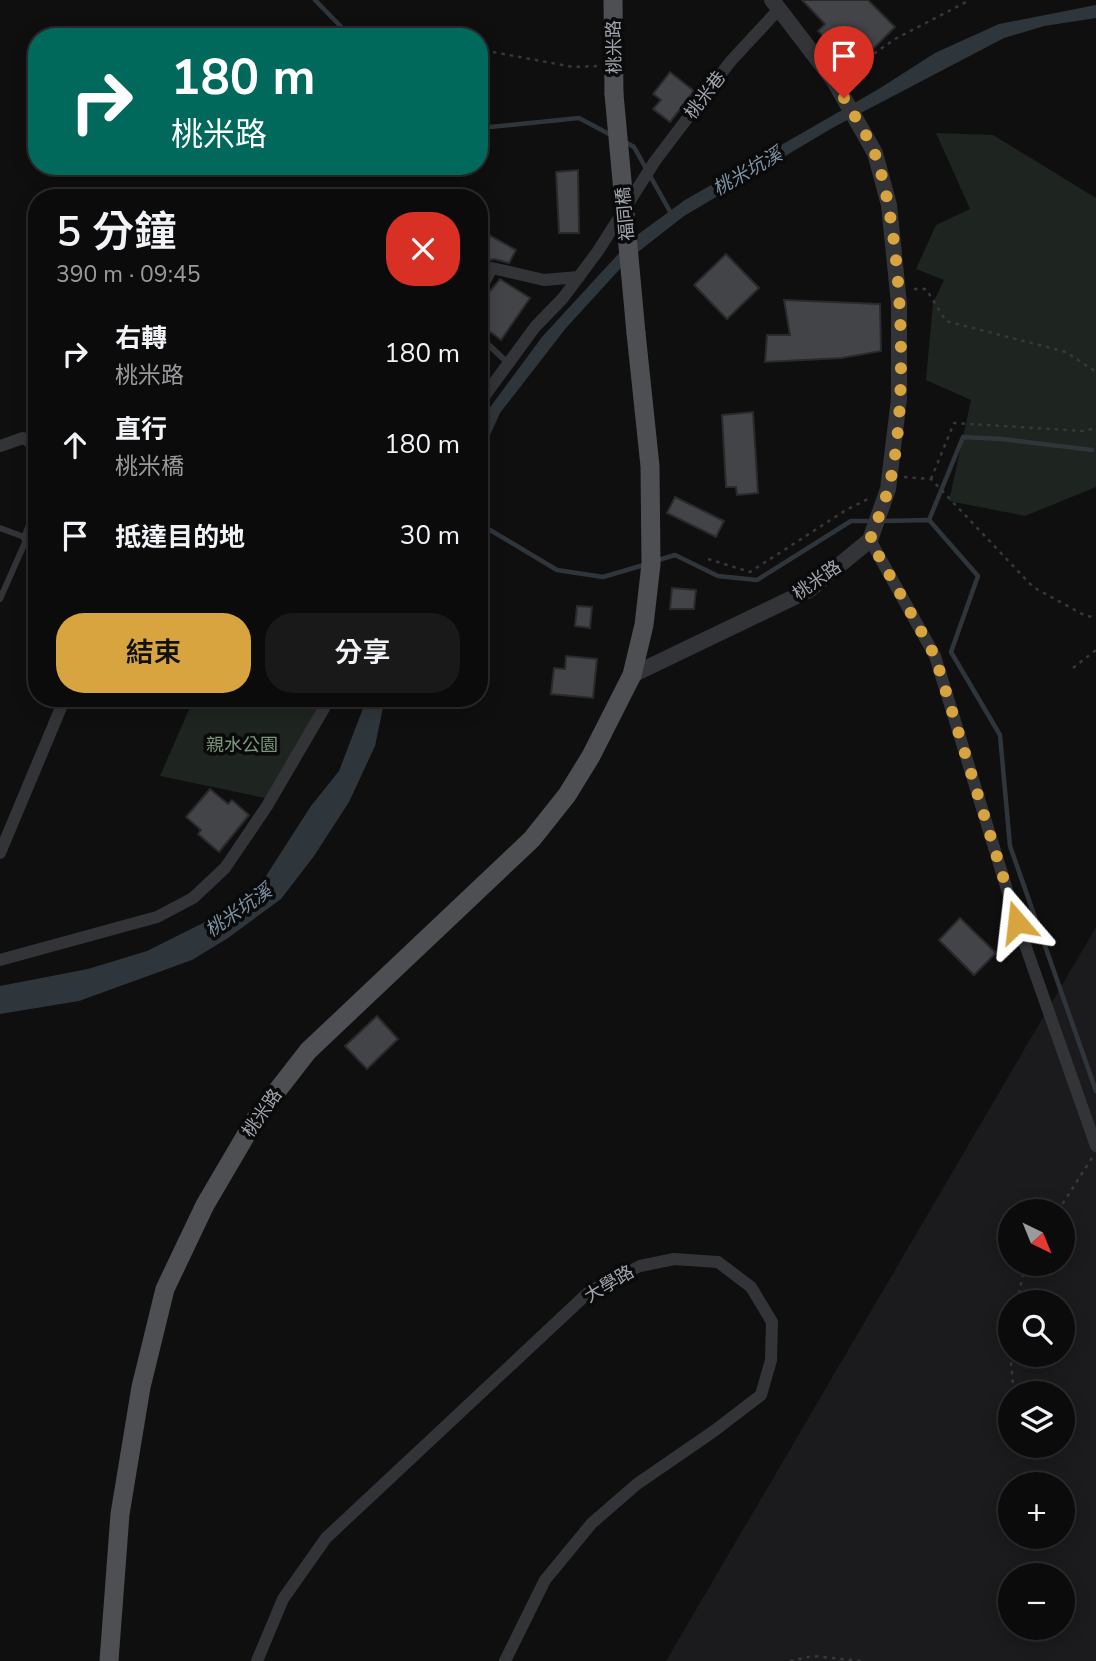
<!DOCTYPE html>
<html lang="zh-TW">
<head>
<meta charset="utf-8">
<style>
	body { margin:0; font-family:"Nunito Sans","Noto Sans TC",sans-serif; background:#19191a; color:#f1f3f6; height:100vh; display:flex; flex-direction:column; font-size:26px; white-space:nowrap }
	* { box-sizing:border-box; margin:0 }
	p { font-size:23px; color:#9a9b9d }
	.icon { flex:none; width:38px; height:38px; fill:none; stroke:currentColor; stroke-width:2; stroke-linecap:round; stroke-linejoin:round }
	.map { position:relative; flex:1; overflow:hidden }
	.drawer { position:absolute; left:28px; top:189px; width:460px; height:518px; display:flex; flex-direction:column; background:#0b0b0c; border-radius:28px; box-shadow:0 4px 18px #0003,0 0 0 2px #2b2b2d }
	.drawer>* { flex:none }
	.hud { position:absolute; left:28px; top:28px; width:460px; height:147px; border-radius:28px; box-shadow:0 4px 18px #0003,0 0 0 2px #2b2b2d; background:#00695c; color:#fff; overflow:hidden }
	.needle { width:46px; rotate:137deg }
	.controls { position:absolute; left:998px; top:1199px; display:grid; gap:14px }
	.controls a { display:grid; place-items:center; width:77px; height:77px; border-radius:50%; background:#0b0b0c; box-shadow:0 4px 18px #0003,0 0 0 2px #2b2b2d; font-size:35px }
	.pin { position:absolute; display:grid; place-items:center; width:60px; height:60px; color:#fff; margin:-72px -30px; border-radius:50% 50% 50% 0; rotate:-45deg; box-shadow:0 0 7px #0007 }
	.pin .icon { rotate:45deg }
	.me { position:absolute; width:77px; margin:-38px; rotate:343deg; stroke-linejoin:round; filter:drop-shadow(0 0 5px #0008) }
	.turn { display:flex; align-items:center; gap:24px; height:147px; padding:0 28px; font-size:32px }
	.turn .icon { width:91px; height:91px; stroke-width:2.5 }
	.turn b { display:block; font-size:49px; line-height:60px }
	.round { display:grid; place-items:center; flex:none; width:74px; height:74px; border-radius:28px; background:#19191a }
	.summary { display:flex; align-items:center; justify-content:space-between; height:119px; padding:0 28px }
	h1 { font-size:42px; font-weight:600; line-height:52px }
	.cta { display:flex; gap:14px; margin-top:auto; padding:14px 28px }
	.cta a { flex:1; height:80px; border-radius:28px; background:#d8a43f; color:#111; font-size:28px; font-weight:600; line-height:80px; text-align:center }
	.cta a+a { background:#19191a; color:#f1f3f6 }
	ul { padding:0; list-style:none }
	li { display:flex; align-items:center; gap:21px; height:91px; padding:0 28px }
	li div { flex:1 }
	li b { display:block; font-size:26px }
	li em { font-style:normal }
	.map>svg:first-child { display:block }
	.built { fill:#1b1b1d; fill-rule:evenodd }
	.green { fill:#1e241f }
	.water { fill:#2f363b }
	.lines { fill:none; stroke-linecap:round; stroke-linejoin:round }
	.stream { stroke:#2f363b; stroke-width:4.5 }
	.building { fill:#434448; stroke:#2a2a2c; stroke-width:2 }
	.path { stroke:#37383c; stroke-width:2.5; stroke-dasharray:3.5 5; stroke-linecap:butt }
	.service { stroke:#333437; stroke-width:6 }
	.minor { stroke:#333437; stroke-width:12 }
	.tertiary { stroke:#333437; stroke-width:16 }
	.primary { stroke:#4d4f53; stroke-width:19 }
	.primary-bridge { stroke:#4d4f53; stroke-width:19 }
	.route { stroke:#d8a43f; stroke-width:12; stroke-dasharray:0 21.6 }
	.labels { text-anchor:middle; stroke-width:7; stroke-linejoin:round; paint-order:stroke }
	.street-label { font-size:18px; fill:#a2a6af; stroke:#0a0a0b }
	.park-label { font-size:18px; fill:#7b987d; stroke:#0a0a0b }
	.water-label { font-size:19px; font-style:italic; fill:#7d94a7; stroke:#0a0a0b }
</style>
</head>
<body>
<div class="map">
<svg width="1096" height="1661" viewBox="0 0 1096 1661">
	<rect width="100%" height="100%" fill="#0f0f10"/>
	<!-- built -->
	<path class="built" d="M1096 927V1661H666ZM1010 1211H1062V1264H1010ZM1010 1302H1062V1354H1010ZM1010 1393H1062V1446H1010ZM1010 1484H1062V1536H1010ZM1010 1575H1062V1628H1010Z"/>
	<!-- green -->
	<g class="green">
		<path d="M936 133 993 135 1096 198V487L1025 516 949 501 971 400 926 380 933 303 944 280 916 269 936 225 970 209Z"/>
		<path d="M194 698H325L265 798 160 776Z"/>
	</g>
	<!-- water -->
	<g class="water">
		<path d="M1096 5V18L1044 26 1004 38 834 127 684 216 629 259 566 328 500 413 480 457V426L488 410 542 337 633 238 685 200 877 90 935 53 999 24Z"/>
		<path d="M367 698H385L375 746 349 802 314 856 281 899 228 938 192 960 79 1001 0 1014V986L88 969 147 951 215 917 264 879 311 806 339 771Z"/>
	</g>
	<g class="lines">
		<!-- stream -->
		<g class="stream">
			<path d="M315 0 351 37"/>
			<path d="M480 128 579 118 611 135"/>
			<path d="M625 142 634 147 672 215"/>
			<path d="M929 520 963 437 1002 439 1092 450"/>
			<path d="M881 521 929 520 978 576 951 652 1000 735 1010 846 1096 1091"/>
			<path d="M480 524 557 570 603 577 647 564"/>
			<path d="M655 561 675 555 718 576 757 580 851 521H872"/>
		</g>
	</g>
	<!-- building -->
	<g class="building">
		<path d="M802 0H868L895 27 871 51 847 27 831 44 818 31 825 24Z"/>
		<path d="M670 72 694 91 670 122 653 109 661 100 653 94Z"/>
		<path d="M578 170 579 233H559L556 172Z"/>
		<path d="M487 234 516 250 509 263 494 259 487 261 480 257V246Z"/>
		<path d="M726 254 759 288 727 319 694 285Z"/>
		<path d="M500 279 530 298 501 340 480 324V303Z"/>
		<path d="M784 300 880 304 881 351 842 358 765 362 767 335H790Z"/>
		<path d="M753 412 758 493 737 495 736 487H726L722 415Z"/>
		<path d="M675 497 724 521 716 537 667 513Z"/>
		<path d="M672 588 696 590 694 609H670Z"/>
		<path d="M577 606 592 607 590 628 575 626Z"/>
		<path d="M566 656 597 659 593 698 551 694 554 668 565 669Z"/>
		<path d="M210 789 228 804 232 800 249 815 219 852 198 834 201 830 186 817Z"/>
		<path d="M960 918 996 953 974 975 939 940Z"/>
		<path d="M377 1016 398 1039 367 1069 345 1046Z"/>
	</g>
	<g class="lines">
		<!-- path -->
		<g class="path">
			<path d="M493 52 573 67 597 66"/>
			<path d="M846 73 895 39 970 0"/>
			<path d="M914 289H926L946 321 1066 352 1096 372"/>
			<path d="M904 477 931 479 1033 587 1084 615 1096 618"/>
			<path d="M931 479 954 423 1083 431 1096 428"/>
			<path d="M708 559 750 572 846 510 868 499"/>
			<path d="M1073 668 1096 650"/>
			<path d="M1058 1211 1092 1158"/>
			<path d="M1017 1302 1023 1274 1029 1264"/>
			<path d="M1010 1338V1350"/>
			<path d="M1010 1354 1014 1393"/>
			<path d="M790 1661 813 1656 862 1661"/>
		</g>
		<!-- service -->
		<g class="service">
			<path d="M480 337 508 363"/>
			<path d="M0 528 27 538 0 599"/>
		</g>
		<!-- minor -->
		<g class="minor">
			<path d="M480 290 492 268 544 280 579 277"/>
			<path d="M480 402 535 327 563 298 598 251 655 161 730 62 780 8"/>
			<path d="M0 446 23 438 37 446"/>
			<path d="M37 513 27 538 37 542"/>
			<path d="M870 540 935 656 1017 922 1096 1146"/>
			<path d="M0 853 65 698"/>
			<path d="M0 960 157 917 193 898 225 868 267 806 330 698"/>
			<path d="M257 1661 283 1599 326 1538 590 1291 640 1266 674 1259 718 1262 751 1287 772 1322 771 1360 761 1395 714 1431 637 1484 592 1523 545 1580 505 1661"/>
		</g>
		<!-- tertiary -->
		<path class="tertiary" d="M632 675 809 590 870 540 888 489 899 399V304L889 205 875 153 834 81 772 0"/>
		<!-- primary -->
		<g class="primary">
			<path d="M613 0 614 94"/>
			<path d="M109 1661 120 1514 141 1387 165 1289 205 1205 256 1118 308 1051 532 839 567 795 591 756 632 675 644 625 651 564 650 466 636 333"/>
		</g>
		<!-- primary-bridge -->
		<path class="primary-bridge" d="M614 94 636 333"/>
	</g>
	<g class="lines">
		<!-- route -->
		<path class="route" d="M844 98C854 116 868 135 875 154 903 230 910 411 888 490 883 507 876 523 870 540L935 656 1017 922"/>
	</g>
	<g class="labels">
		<!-- street labels -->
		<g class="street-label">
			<text transform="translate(614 47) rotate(-91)" y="6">桃米路</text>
			<text transform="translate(705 95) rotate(-53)" y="6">桃米巷</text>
			<text transform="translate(625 214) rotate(-95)" y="6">福同橋</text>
			<text transform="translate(817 580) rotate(-35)" y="6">桃米路</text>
			<text transform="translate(262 1113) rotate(-55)" y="6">桃米路</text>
			<text transform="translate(609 1284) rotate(-31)" y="6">大學路</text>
		</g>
		<!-- park labels -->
		<g class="park-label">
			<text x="242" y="751">親水公園</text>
		</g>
		<!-- water labels -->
		<g class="water-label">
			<text transform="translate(747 171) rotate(-30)" y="7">桃米坑溪</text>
			<text transform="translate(238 910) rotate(-35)" y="7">桃米坑溪</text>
		</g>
	</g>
</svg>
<div class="controls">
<a><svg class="needle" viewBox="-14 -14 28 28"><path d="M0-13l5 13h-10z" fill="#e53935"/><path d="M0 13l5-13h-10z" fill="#9a9b9d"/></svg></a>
<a><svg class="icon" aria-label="search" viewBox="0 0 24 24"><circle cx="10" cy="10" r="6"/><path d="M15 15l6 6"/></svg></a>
<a><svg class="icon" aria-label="layers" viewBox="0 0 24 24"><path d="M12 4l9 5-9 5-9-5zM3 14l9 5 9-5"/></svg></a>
<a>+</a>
<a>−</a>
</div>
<div class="pin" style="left:844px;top:98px;background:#d93025"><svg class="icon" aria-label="arrive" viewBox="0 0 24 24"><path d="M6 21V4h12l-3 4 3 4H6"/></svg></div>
<svg class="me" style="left:1017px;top:922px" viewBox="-20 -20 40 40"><path d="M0-17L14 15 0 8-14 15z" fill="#d8a43f" stroke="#fff" stroke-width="4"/></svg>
<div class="hud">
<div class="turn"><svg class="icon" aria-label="right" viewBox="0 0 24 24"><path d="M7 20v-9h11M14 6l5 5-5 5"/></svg><div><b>180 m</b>桃米路</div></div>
</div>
<section class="drawer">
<div class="summary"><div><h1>5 分鐘</h1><p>390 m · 09:45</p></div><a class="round" style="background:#d93025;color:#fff"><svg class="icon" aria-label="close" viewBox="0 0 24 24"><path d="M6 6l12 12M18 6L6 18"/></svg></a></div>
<ul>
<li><svg class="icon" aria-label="right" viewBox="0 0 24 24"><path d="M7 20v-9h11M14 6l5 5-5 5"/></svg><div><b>右轉</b><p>桃米路</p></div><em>180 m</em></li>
<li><svg class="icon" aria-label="ahead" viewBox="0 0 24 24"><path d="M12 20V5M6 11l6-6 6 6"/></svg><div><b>直行</b><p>桃米橋</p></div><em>180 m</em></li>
<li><svg class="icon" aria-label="arrive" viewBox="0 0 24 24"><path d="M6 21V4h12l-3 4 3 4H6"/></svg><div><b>抵達目的地</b></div><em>30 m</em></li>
</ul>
<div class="cta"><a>結束</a><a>分享</a></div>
</section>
</div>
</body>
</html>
